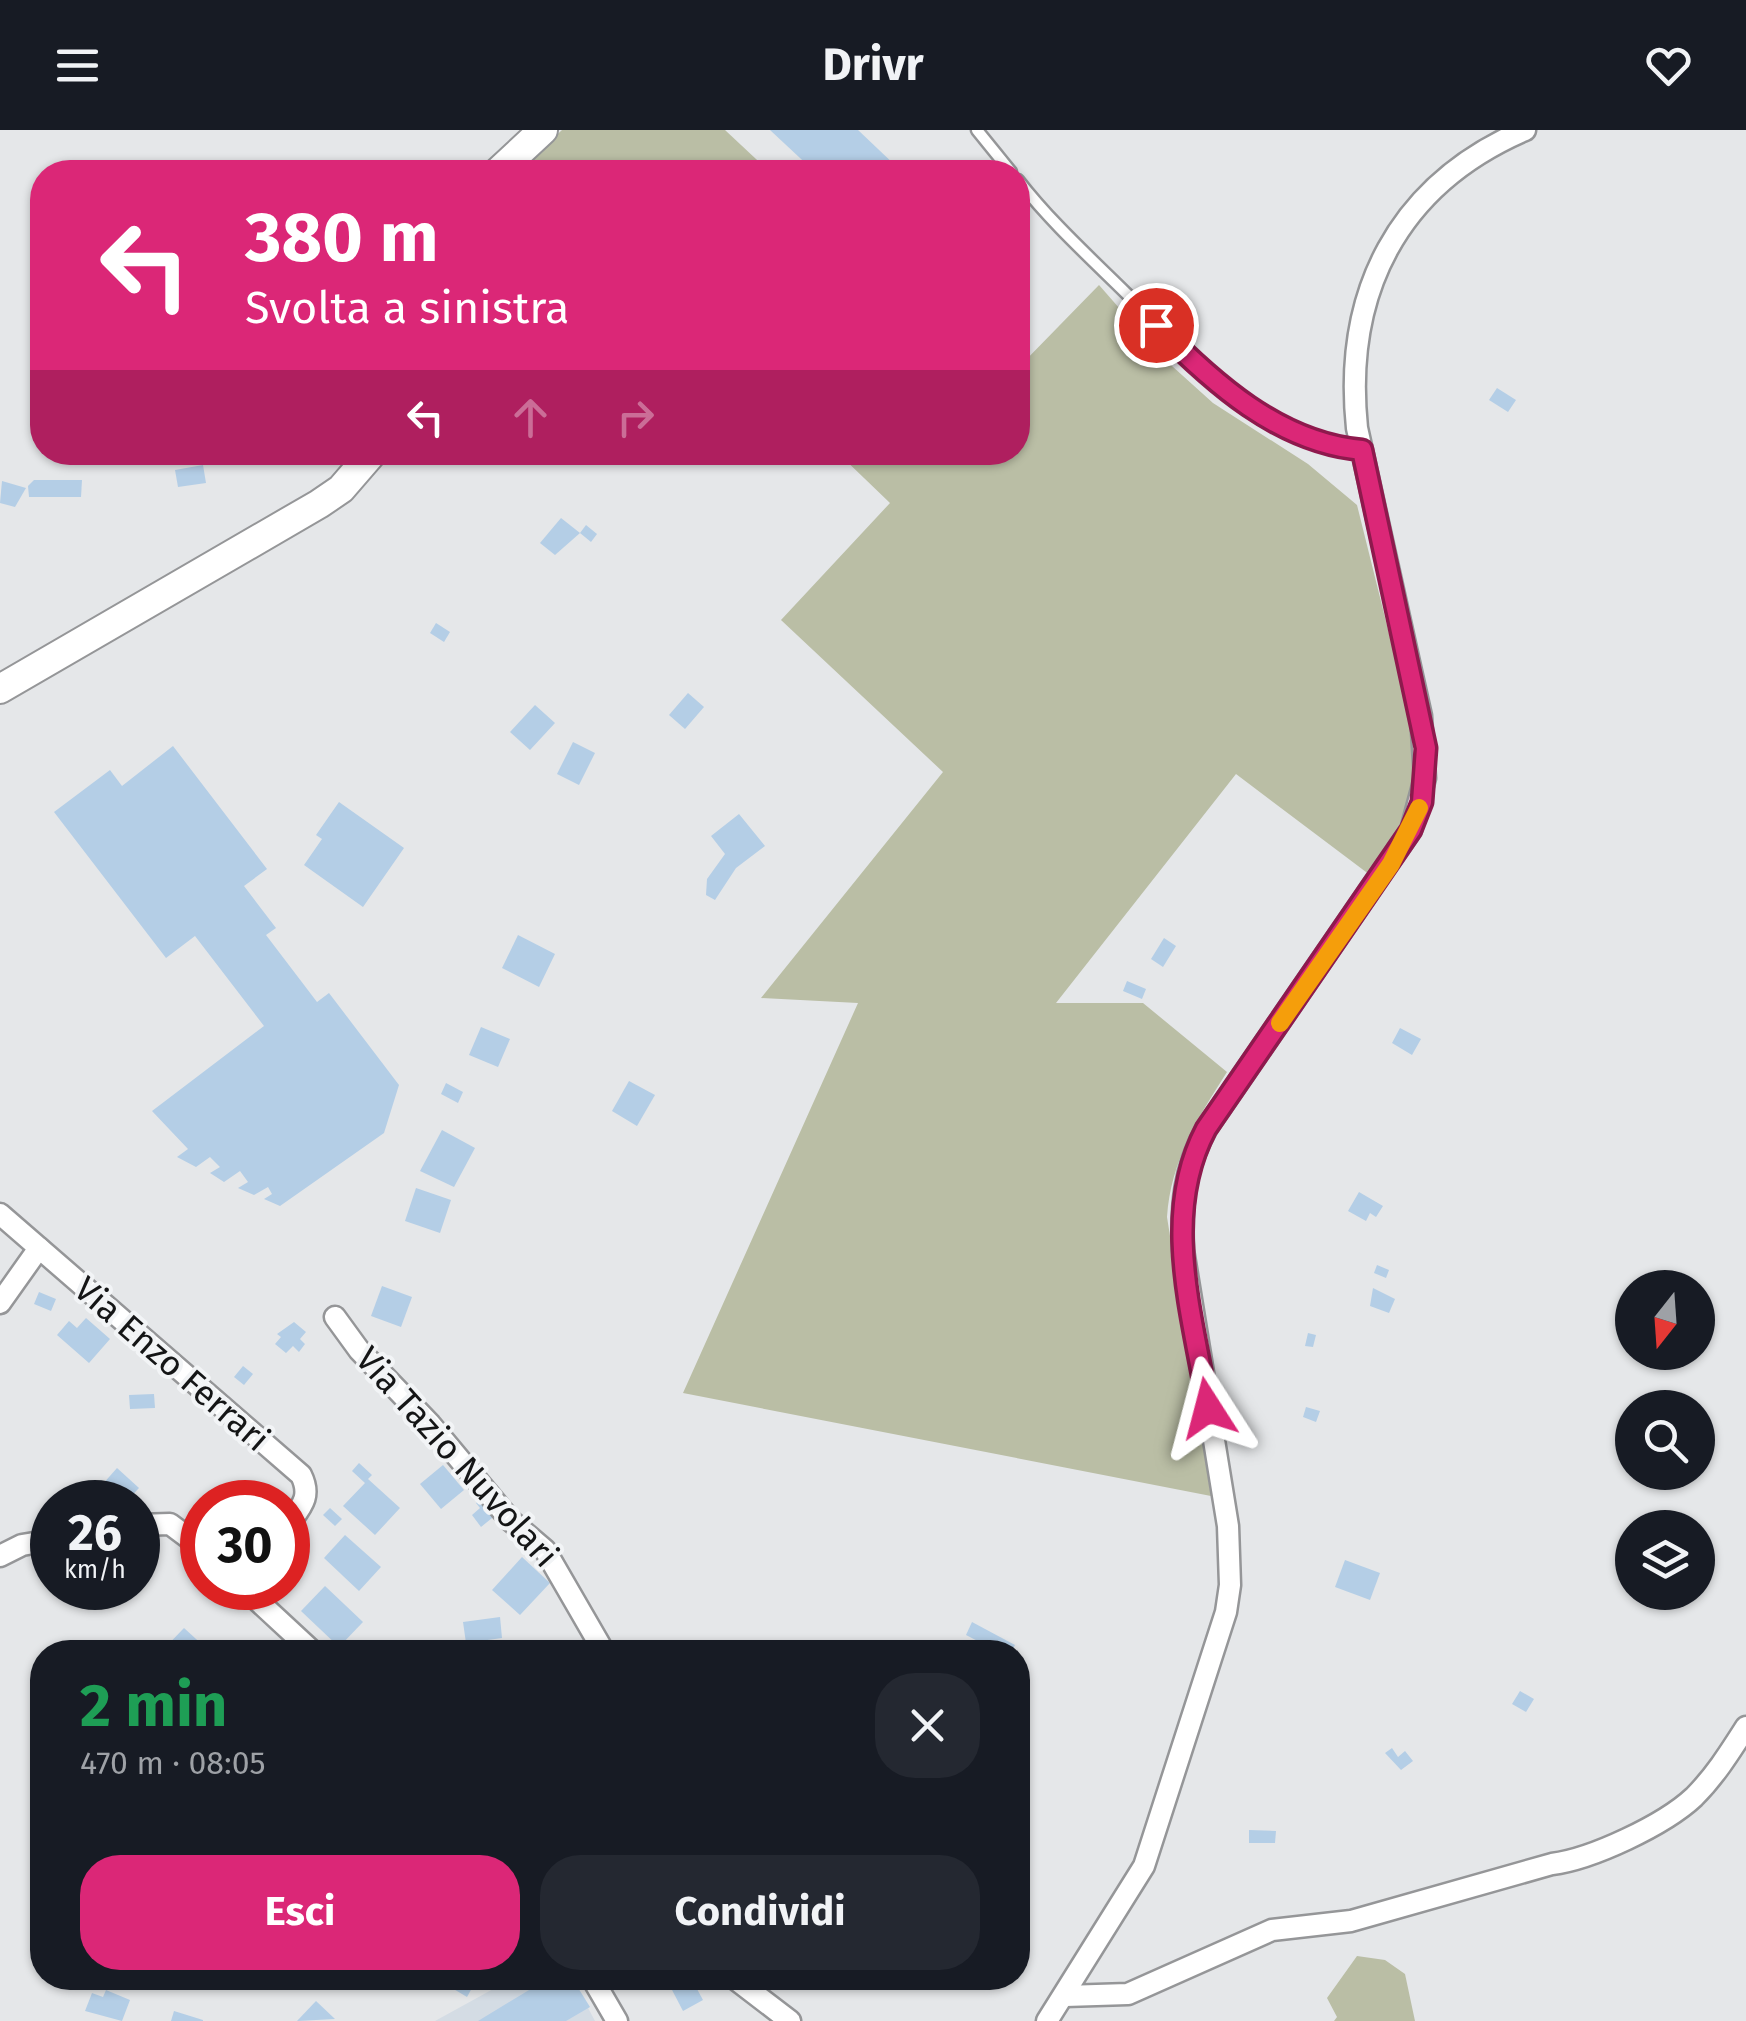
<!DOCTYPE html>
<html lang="it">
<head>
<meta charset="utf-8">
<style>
	body { margin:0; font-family:"Fira Sans",sans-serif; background:#242831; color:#f1f3f6; height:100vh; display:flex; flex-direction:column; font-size:38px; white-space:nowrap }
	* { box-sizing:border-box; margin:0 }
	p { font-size:32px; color:#9ea1a6 }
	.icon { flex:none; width:55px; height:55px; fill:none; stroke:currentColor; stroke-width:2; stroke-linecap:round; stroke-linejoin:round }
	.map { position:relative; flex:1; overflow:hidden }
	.sheet { position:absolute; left:30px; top:1510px; width:1000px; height:350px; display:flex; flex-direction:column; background:#171b24; border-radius:40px; box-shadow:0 2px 8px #0004 }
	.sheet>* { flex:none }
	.guide { position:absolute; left:30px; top:30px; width:1000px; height:305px; border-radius:40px; box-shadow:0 2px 8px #0004; background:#db2777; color:#fff; overflow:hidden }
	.needle { width:65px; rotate:197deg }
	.tools { position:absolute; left:1615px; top:1140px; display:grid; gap:20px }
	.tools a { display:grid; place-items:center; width:100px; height:100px; border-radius:50%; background:#171b24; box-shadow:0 2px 8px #0004; font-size:50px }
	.speed { position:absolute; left:30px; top:1350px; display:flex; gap:20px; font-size:50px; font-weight:700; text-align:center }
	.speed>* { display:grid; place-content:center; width:130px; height:130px; border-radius:50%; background:#171b24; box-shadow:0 2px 8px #0004; line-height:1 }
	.speed small { font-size:25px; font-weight:400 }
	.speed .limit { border:15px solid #d22; background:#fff; color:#111 }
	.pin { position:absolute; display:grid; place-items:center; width:85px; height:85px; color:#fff; margin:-42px; border:5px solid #fff; border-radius:50%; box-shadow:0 2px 10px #0007 }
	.me { position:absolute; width:110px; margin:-55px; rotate:351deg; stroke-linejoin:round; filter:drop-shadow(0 0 8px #0008) }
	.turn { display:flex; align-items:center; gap:35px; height:210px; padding:0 50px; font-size:45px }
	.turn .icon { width:130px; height:130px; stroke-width:2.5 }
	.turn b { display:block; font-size:70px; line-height:85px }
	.lanes { display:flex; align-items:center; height:95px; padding:0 50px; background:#0003; justify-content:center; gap:50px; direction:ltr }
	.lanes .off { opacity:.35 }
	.round { display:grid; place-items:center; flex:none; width:105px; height:105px; border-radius:40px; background:#242831 }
	.overview { display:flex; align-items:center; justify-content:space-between; height:170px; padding:0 50px }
	h1 { font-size:60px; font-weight:700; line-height:75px; color:#1e9e55 }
	.button { display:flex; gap:20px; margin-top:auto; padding:20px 50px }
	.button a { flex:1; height:115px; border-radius:40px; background:#db2777; color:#fff; font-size:40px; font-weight:700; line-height:115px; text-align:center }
	.button a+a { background:#242831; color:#f1f3f6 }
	header { display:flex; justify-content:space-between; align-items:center; height:130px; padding:0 50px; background:#171b24; font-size:45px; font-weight:700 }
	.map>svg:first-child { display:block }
	.built { fill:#d4dce4 }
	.green { fill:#babea5 }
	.building { fill:#b4cee6 }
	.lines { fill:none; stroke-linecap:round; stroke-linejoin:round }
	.lane-casing { stroke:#959698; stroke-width:15 }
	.street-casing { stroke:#959698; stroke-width:25 }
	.secondary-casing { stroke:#959698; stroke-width:32 }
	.lane { stroke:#fff; stroke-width:10 }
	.street { stroke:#fff; stroke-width:20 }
	.secondary { stroke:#fff; stroke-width:28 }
	.route-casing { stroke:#8e194d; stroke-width:25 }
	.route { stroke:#db2777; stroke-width:18 }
	.slow { stroke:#f59e0b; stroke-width:18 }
	.labels { text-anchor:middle; stroke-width:8; stroke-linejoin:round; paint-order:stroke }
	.street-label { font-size:35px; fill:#141516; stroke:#f2f4f6 }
</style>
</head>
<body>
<header><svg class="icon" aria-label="menu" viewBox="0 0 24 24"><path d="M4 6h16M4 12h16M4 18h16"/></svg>Drivr<svg class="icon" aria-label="heart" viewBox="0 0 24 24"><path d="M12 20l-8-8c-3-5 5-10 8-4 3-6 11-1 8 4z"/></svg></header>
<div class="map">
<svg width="1746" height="1891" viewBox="0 0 1746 1891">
	<rect width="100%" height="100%" fill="#e5e7e9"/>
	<!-- built -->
	<path class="built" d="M513 1848H572L595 1891H435Z"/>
	<!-- green -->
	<g class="green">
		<path d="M562 0H725L770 42H545L531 29Z"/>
		<path d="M1099 155 1162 227 1213 273 1308 334 1357 375 1415 608 1416 650 1410 677 1370 745 1236 644 1056 873H1143L1227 942C1197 989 1171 1031 1167 1087L1211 1366 683 1263 858 873 761 868 943 642 781 490 890 373 838 323 1018 322V238Z"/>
		<path d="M1357 1826 1385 1830 1405 1844 1415 1891H1334L1337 1887 1327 1868Z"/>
	</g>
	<!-- building -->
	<g class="building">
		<path d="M770 0H858L898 38 894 42H815Z"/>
		<path d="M249 31 266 42 243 40Z"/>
		<path d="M1497 258 1516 270 1508 282 1489 270Z"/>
		<path d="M781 322H803L794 333Z"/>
		<path d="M203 335 206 353 178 357 175 340Z"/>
		<path d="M34 350H82L81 367H29L28 356Z"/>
		<path d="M2 351 26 358 15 377 0 373Z"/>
		<path d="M561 388 580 403 555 425 540 413Z"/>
		<path d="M586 395 597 404 591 412 580 403Z"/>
		<path d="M436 493 450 502 444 512 430 503Z"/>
		<path d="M688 563 704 577 685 599 669 585Z"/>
		<path d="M535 575 555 593 530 620 510 602Z"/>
		<path d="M573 612 595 623 579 655 557 644Z"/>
		<path d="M173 616 267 739 244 756 276 798 266 805 317 872 329 863 399 955 384 1003 280 1076 264 1069 272 1064 268 1057 254 1065 238 1058 248 1052 240 1041 224 1052 210 1043 220 1037 210 1027 196 1037 177 1027 188 1019 152 981 264 896 195 806 166 828 54 682 110 640 122 656Z"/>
		<path d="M339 672 404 718 363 777 304 735 322 709 316 705Z"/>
		<path d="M739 684 765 716 736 738 715 770 706 765 707 749 725 724 711 706Z"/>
		<path d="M518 805 555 824 539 857 502 838Z"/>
		<path d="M1164 808 1176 816 1163 837 1151 829Z"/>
		<path d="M1127 851 1146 859 1142 869 1123 861Z"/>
		<path d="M481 897 510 909 498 937 469 925Z"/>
		<path d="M1400 898 1421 909 1412 925 1392 913Z"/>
		<path d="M629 951 655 965 637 996 612 981Z"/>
		<path d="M446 953 463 962 458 973 441 964Z"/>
		<path d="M442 1000 475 1018 454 1057 420 1041Z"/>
		<path d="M416 1058 451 1070 440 1103 405 1091Z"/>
		<path d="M1359 1062 1383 1076 1376 1087 1370 1083 1366 1091 1348 1081Z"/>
		<path d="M1377 1135 1389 1140 1386 1148 1374 1143Z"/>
		<path d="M382 1156 412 1167 401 1197 371 1186Z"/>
		<path d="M1373 1158 1395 1169 1389 1183 1370 1176Z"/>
		<path d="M39 1162 56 1169 51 1181 34 1174Z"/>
		<path d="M86 1188 110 1209 89 1233 57 1205 69 1191 77 1198Z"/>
		<path d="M294 1192 306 1202 300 1209 305 1214 299 1222 293 1216 286 1223 275 1214 281 1207 277 1204Z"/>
		<path d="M1308 1203 1316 1205 1313 1217 1305 1216Z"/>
		<path d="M243 1236 253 1244 244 1255 234 1247Z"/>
		<path d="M154 1264 155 1278 130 1279 129 1265Z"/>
		<path d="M1306 1277 1320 1281 1316 1292 1303 1287Z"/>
		<path d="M359 1333 372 1345 368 1349 400 1378 375 1405 343 1376 365 1353 352 1341Z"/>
		<path d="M443 1335 464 1360 441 1379 420 1354Z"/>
		<path d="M117 1338 139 1358 126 1372 102 1355Z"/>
		<path d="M229 1358 247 1372H218Z"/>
		<path d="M484 1367 497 1384 481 1397 472 1385 480 1378 476 1373Z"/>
		<path d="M330 1378 342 1389 335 1396 323 1385Z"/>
		<path d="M345 1405 381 1437 359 1461 324 1428Z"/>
		<path d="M522 1427 550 1453 520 1485 492 1460Z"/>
		<path d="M1345 1430 1380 1443 1370 1470 1335 1457Z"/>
		<path d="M325 1456 363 1492 339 1517 301 1481Z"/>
		<path d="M77 1458H103L95 1476 73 1466Z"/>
		<path d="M500 1487 502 1508 466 1513 463 1492Z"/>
		<path d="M972 1492 1015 1515 1011 1522H999L966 1505Z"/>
		<path d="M184 1498 207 1519 204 1522H161Z"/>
		<path d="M1520 1561 1534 1569 1526 1582 1512 1574Z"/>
		<path d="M1392 1618 1398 1627 1405 1621 1413 1631 1401 1640 1385 1623Z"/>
		<path d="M1249 1700 1276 1701 1275 1713H1249Z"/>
		<path d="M549 1848H572L590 1877 566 1891H478Z"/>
		<path d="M691 1848 703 1870 683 1881 671 1858Z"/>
		<path d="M457 1849 472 1858 467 1867 452 1858Z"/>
		<path d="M106 1860 130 1870 122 1891 85 1881 92 1863 103 1867Z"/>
		<path d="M316 1871 335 1889 297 1891Z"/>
		<path d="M174 1881 203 1890V1891H171Z"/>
	</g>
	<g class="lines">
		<defs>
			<g id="lane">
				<path d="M977 0 1011 42"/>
				<path d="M1018 50C1053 95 1095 132 1135 172 1198 236 1267 312 1362 320"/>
			</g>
			<g id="street">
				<path d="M0 1084 301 1345C312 1367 301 1377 288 1395"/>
				<path d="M0 1173 39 1118"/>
				<path d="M335 1187 359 1220 430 1294 511 1391 545 1420 604 1522"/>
				<path d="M138 1395 170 1394 202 1418"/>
				<path d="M0 1426 22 1415 52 1410"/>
				<path d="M244 1458 313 1522"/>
				<path d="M592 1848 617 1891"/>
				<path d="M734 1848 790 1891"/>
				<path d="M1065 1866 1128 1864 1272 1800 1351 1791 1552 1734C1592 1729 1664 1695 1694 1667 1715 1646 1730 1622 1746 1597"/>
				<path d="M1047 1891 1144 1736 1226 1482 1230 1455 1228 1396 1183 1120C1181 1074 1184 1040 1206 999L1411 700 1425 648 1421 586 1357 298C1343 163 1397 55 1525 0"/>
			</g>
			<g id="secondary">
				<path d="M498 42 543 0"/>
				<path d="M0 559 319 374 341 359 373 322"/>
			</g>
		</defs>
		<!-- lane casing -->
		<use href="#lane" class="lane-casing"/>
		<!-- street casing -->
		<use href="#street" class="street-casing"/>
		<!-- secondary casing -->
		<use href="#secondary" class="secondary-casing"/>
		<!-- lane -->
		<use href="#lane" class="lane"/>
		<!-- street -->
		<use href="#street" class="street"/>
		<!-- secondary -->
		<use href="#secondary" class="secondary"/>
	</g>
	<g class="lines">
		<defs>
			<path id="route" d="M1156 195C1212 252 1279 313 1362 320L1426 618 1422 672 1411 700 1206 999C1160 1086 1193 1186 1208 1278"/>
		</defs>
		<!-- route casing -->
		<use href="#route" class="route-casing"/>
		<!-- route -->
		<use href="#route" class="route"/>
		<!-- slow -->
		<path class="slow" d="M1280 893 1391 734 1419 678"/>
	</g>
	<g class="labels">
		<!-- street labels -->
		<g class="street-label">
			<text transform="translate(172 1234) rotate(41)" y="12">Via Enzo Ferrari</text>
			<text transform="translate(457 1327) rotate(48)" y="12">Via Tazio Nuvolari</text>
		</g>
	</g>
</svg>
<div class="tools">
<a><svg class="needle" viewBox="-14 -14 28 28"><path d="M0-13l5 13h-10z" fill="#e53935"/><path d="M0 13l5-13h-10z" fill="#9ea1a6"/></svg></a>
<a><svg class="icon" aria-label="search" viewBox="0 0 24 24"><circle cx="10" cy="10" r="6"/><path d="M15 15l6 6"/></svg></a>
<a><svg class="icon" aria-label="layers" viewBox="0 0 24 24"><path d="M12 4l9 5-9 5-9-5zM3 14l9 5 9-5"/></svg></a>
</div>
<div class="speed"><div>26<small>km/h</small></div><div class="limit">30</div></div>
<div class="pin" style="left:1156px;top:195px;background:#d93025"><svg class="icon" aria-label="arrive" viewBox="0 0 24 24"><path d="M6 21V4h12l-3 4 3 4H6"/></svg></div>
<svg class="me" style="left:1208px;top:1278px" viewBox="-20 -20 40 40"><path d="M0-17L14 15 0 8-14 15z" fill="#db2777" stroke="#fff" stroke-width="4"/></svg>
<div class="guide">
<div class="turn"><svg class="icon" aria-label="left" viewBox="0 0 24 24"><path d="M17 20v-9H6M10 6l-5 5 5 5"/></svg><div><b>380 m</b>Svolta a sinistra</div></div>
<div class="lanes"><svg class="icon" aria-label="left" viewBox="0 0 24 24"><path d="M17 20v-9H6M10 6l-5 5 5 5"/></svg><svg class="icon off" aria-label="ahead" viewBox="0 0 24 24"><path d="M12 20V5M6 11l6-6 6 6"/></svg><svg class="icon off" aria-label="right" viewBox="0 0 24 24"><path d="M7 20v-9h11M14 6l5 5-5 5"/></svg></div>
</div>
<section class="sheet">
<div class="overview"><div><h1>2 min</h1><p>470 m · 08:05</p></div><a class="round"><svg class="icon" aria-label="close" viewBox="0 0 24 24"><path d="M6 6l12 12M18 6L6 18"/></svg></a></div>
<div class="button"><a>Esci</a><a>Condividi</a></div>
</section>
</div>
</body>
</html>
